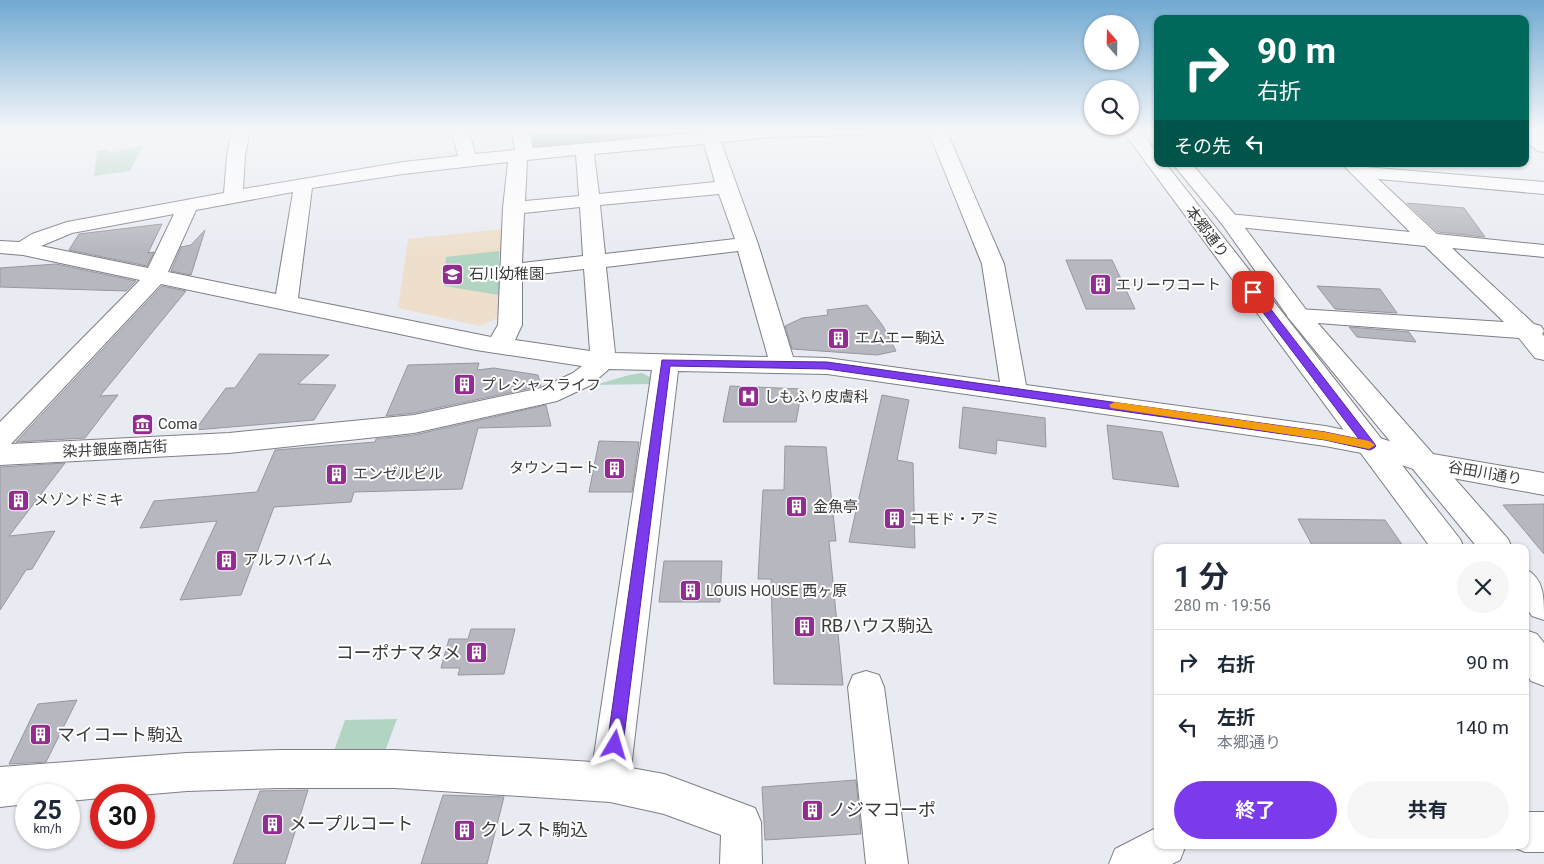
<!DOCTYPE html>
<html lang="ja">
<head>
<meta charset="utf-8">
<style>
	body { margin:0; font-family:Roboto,"Noto Sans JP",sans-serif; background:#f6f6f7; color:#1f2937; height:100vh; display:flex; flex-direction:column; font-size:19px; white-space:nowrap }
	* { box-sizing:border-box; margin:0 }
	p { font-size:16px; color:#747a83 }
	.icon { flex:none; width:28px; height:28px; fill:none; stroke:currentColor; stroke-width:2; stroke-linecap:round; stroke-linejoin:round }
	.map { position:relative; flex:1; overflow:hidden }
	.drawer { position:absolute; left:1154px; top:544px; width:375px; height:305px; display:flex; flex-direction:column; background:#fff; border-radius:10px; box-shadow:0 1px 4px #0004 }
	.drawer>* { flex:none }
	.top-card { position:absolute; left:1154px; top:15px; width:375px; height:152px; border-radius:10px; box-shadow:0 1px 4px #0004; background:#00695c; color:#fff; overflow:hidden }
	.needle { width:32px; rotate:340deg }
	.tools { position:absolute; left:1084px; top:15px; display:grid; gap:10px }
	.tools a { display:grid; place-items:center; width:55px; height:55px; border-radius:50%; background:#fff; box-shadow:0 1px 4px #0004; font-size:25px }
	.speed { position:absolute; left:15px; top:784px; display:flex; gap:10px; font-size:25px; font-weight:700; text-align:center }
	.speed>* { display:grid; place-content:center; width:65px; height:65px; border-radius:50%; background:#fff; box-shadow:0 1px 4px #0004; line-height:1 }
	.speed small { font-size:12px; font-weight:400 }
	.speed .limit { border:8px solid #d22; background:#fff; color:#111 }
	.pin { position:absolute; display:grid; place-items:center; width:42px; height:42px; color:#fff; margin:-21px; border-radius:10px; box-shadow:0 2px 8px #0006 }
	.me { position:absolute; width:55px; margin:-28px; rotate:7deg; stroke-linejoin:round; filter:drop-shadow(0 0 4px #0008) }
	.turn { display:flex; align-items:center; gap:18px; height:105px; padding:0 20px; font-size:22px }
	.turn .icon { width:65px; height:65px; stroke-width:2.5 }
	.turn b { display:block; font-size:35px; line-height:42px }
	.then { display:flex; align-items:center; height:48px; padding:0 20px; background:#0003; gap:10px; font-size:19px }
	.round { display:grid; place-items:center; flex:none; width:52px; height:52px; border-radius:26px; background:#f6f6f7 }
	.overview { display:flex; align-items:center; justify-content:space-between; height:85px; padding:0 20px }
	h1 { font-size:30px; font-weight:700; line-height:38px }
	.cta { display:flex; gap:10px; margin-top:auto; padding:10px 20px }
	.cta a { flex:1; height:58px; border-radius:30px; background:#7c3aed; color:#fff; font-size:20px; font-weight:700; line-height:58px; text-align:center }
	.cta a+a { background:#f6f6f7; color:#1f2937 }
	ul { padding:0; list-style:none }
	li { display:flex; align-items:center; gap:15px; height:65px; padding:0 20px; border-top:1px solid #e0e1e3 }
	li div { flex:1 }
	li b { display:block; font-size:19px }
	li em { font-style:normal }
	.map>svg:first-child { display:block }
	.education { fill:#eedfcc }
	.green { fill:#b2d4c3 }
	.forest { fill:#7bb49a }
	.building { fill:#b7b8bf; stroke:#97979e }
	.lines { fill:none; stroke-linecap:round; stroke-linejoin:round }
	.minor-casing { stroke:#7d7f86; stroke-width:2 }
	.major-casing { stroke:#7d7f86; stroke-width:2 }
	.minor { fill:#fff; fill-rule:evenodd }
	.major { fill:#fff; fill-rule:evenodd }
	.route { fill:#7c3aed; stroke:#51269a }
	.slow { fill:#f59e0b }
	.labels { text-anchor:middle; stroke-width:4; stroke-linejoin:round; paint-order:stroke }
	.street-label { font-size:15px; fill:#393a3c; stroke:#fff }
	.poi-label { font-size:15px; fill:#393a3c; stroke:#fff; text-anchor:start }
	.near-poi-label { font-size:18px; fill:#393a3c; stroke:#fff; text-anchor:start }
</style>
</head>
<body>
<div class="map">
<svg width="1544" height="864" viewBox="0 0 1544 864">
	<rect width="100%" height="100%" fill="#e9ebf2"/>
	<!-- education -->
	<path class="education" d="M501 229 504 315 480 326 398 308 408 239Z"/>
	<!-- green -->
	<g class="green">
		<path d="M143 146 130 171 94 176 97 151 108 149 109 153Z"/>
		<path d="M499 251V295L444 286 446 257Z"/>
		<path d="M642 373 650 377 651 384 595 385 629 375Z"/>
		<path d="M397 719 384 754H333L345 720Z"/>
	</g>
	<!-- forest -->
	<path class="forest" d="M525 130H728L529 150Z"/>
	<!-- building -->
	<g class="building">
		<path d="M1407 203 1464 208 1485 237 1438 232Z"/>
		<path d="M162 224 148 253 154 252 147 266 69 250 79 234Z"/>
		<path d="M205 230 191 275 171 271 181 247 191 245Z"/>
		<path d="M1066 260H1112L1135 309H1086Z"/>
		<path d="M56 264 136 281 126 291 0 287V268Z"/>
		<path d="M162 286 186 291 100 396 118 395 85 438 16 442Z"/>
		<path d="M1317 286 1380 289 1397 313 1335 309Z"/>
		<path d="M867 305 883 326 896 351 877 355 792 349 785 326 802 318 828 315 827 310Z"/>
		<path d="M1349 327 1409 332 1416 342 1357 337Z"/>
		<path d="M259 354 329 355 298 384 336 385 314 420 195 430 226 388H235Z"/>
		<path d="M479 363 477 370 494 368 538 375 541 386 414 413 386 416 408 365Z"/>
		<path d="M730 386 802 389 796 422H723Z"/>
		<path d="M882 395 909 400 897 460 913 463 915 548 849 542Z"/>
		<path d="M546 405 551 426 478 428 462 489 354 492 351 502 274 507 241 595 180 600 217 521 140 528 154 501 257 492 275 450 375 442 376 439 414 435Z"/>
		<path d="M963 407 1045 418 1046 447 997 440 996 454 959 448Z"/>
		<path d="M1107 425 1162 432 1179 487 1113 479Z"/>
		<path d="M599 441 639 442 632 492H589Z"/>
		<path d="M785 446 826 447 836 541H829L843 685 774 684 771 579H758L763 490H784Z"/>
		<path d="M65 463 9 536 55 531 32 569 26 570 0 610V467Z"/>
		<path d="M1544 504V554L1503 505Z"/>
		<path d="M1298 519 1385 520 1403 546 1312 545Z"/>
		<path d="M664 561H722L720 602H659Z"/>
		<path d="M471 629H515L504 674 458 675 460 668H441L449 639H468Z"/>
		<path d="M77 700 46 762 9 764 38 704Z"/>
		<path d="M856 780 861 834 765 840 762 787Z"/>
		<path d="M308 790 285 864H233L260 791Z"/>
		<path d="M443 795 504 797 487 864H421Z"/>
	</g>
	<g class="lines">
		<defs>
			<g id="minor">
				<path d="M232 130H250L245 156 243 189 403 162 458 156 451 130H469L475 154 515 150 511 130H529L533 148 731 130H864L862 134 856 135 772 137 721 142 758 244 793 357 827 358 1000 382 982 264 928 130H946L1004 264 1026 385 1325 426 1370 435 1427 453 1544 473V495L1426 473 1367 454 1325 446 827 374 678 371 631 768 664 774 755 808 761 822 762 864H720L721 835 664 814 610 802 395 788H280L187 791 140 795H101V798L69 801V795H26V804L0 807V767L187 753 280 750H395L593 762 652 370 609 369 591 385 557 401 414 433 229 453 0 465V422L140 280 23 255 0 253V241L19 242 32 234 67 222 224 193 227 156ZM704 144 715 182 599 194 594 154ZM576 155 579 196 525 201 527 160ZM508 162 503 208 498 325 491 337 298 298 312 188 403 174ZM293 192 276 294 168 272 196 210ZM719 194 735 239 605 254 600 205ZM580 207 583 256 522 263 524 213ZM174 214 148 268 41 246 72 233ZM738 251 768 357 615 353 606 267ZM584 269 590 351 515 340 522 325V276ZM161 284 476 350 582 366 573 373 541 388 414 415 229 433 11 444Z"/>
				<path d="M1525 130H1534L1544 138V152L1538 151 1525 141Z"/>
				<path d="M1342 164H1361L1365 167 1544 182V194L1378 179 1437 234 1544 245V257L1452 248 1534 324 1541 326 1544 331 1542 334 1544 336V360L1535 358 1519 338 1291 321 1287 316 1291 311 1299 309 1504 322 1425 246 1229 226 1222 224 1219 220 1222 216 1229 214 1410 232Z"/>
				<path d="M866 671 879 675 884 687 908 864H866L848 687 853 675Z"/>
				<path d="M1525 812H1544V852H1525L1511 846 1510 845H1525Z"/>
				<path d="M1158 827V845H1186L1180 860 1172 864H1109L1115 849Z"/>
			</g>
			<g id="major">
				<path d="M1122 130H1139L1158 154V164H1166L1460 539 1464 548H1431Z"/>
				<path d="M1173 164H1192L1236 216 1307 311 1508 539 1512 548H1478L1291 321 1222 224Z"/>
				<path d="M1525 569C1544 578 1544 596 1544 620L1532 616 1525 606Z"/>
				<path d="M1525 630 1537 634 1544 643V686L1531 681 1525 672Z"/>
			</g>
		</defs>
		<!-- minor casing -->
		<use href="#minor" class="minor-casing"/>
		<!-- major casing -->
		<use href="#major" class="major-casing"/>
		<!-- minor -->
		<use href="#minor" class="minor"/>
		<!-- major -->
		<use href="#major" class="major"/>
	</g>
	<!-- sky -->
	<linearGradient id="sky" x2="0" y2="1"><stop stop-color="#70a9d1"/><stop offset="0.52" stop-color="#f5f6f9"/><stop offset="1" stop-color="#f5f6f9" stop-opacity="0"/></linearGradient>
	<rect width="1544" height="251" fill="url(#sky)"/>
	<!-- route -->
	<path class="route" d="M1253 289 1256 290 1374 443 1376 446 1374 448 1370 450 1325 440 827 369 670 366 623 745 620 750 615 753 609 750 607 745 662 360 827 362 1325 432 1359 439 1249 294 1248 292Z"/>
	<!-- slow -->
	<path class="slow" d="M1115 402 1325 432 1369 441 1375 445 1369 449 1325 440 1111 408 1109 405Z"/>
	<!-- icons -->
	<defs>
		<symbol id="school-square" viewBox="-11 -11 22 22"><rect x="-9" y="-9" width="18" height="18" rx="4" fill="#932c90" stroke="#fff"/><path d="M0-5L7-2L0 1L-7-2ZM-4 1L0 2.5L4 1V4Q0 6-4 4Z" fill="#fff"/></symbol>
		<symbol id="building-square" viewBox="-11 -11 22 22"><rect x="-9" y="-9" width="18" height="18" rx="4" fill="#932c90" stroke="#fff"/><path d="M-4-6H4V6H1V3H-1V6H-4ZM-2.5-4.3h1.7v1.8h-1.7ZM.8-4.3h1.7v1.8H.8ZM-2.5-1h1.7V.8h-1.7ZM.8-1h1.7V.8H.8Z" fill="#fff"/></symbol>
		<symbol id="hospital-square" viewBox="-11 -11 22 22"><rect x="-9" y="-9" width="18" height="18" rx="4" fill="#932c90" stroke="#fff"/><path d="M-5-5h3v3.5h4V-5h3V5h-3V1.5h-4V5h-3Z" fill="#fff"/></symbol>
		<symbol id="museum-square" viewBox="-11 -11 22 22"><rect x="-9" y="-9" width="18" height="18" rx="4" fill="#932c90" stroke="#fff"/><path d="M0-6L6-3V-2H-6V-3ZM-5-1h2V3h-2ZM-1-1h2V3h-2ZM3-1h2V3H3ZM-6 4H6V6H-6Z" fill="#fff"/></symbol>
	</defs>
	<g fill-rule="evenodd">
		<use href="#school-square" x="440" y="262" width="25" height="25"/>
		<use href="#building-square" x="1088" y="272" width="25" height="25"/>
		<use href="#building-square" x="826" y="326" width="25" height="25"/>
		<use href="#building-square" x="452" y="372" width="25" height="25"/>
		<use href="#hospital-square" x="736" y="384" width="25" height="25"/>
		<use href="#museum-square" x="130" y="412" width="25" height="25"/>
		<use href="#building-square" x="602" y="456" width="25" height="25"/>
		<use href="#building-square" x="324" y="462" width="25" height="25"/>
		<use href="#building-square" x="6" y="488" width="25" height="25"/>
		<use href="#building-square" x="784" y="494" width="25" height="25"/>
		<use href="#building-square" x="882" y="506" width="25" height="25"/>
		<use href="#building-square" x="214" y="548" width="25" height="25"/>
		<use href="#building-square" x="678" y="578" width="25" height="25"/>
		<use href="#building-square" x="792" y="614" width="25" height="25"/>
		<use href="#building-square" x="464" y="640" width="25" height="25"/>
		<use href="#building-square" x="28" y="722" width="25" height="25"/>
		<use href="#building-square" x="800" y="798" width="25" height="25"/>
		<use href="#building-square" x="260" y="812" width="25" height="25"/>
		<use href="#building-square" x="452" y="818" width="25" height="25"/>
	</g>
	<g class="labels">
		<!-- street labels -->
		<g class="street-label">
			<text transform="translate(1207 232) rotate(53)" y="5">本郷通り</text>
			<text transform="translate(115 449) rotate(-3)" y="5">染井銀座商店街</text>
			<text transform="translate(1485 473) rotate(10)" y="5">谷田川通り</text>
		</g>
		<!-- poi labels -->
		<g class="poi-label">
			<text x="469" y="279">石川幼稚園</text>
			<text x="1116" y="290">エリーワコート</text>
			<text x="855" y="343">エムエー駒込</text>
			<text x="481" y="390">プレシャスライフ</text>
			<text x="764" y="402">しもふり皮膚科</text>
			<text x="158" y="429">Coma</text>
			<text x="599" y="473" text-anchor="end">タウンコート</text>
			<text x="353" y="479">エンゼルビル</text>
			<text x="34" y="505">メゾンドミキ</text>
			<text x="813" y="512">金魚亭</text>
			<text x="910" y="524">コモド・アミ</text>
			<text x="243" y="565">アルフハイム</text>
			<text x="706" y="596">LOUIS HOUSE 西ヶ原</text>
		</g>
		<!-- near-poi labels -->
		<g class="near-poi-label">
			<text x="821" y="632">RBハウス駒込</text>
			<text x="461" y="659" text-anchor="end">コーポナマタメ</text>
			<text x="57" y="741">マイコート駒込</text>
			<text x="828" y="816">ノジマコーポ</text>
			<text x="289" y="830">メープルコート</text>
			<text x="480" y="836">クレスト駒込</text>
		</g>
	</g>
</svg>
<div class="tools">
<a><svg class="needle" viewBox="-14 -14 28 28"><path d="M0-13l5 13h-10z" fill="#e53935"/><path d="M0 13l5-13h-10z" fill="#747a83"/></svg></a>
<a><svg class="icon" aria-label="search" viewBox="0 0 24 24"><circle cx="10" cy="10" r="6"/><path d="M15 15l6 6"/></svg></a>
</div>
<div class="speed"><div>25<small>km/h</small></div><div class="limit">30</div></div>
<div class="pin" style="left:1253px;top:292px;background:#d93025"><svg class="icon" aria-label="arrive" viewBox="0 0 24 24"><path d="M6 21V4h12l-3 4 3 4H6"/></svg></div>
<svg class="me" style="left:615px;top:745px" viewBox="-20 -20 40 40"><path d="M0-17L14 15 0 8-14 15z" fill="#7c3aed" stroke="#fff" stroke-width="4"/></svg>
<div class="top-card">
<div class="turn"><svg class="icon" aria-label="right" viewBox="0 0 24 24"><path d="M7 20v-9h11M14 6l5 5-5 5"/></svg><div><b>90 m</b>右折</div></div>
<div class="then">その先<svg class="icon" aria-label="left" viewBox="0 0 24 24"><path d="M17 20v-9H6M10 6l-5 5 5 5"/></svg></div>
</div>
<section class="drawer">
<div class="overview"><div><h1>1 分</h1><p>280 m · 19:56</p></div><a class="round"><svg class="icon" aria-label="close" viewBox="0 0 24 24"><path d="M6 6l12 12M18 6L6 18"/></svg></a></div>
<ul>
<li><svg class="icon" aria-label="right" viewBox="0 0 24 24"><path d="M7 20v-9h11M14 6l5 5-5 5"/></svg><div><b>右折</b></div><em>90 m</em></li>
<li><svg class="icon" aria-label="left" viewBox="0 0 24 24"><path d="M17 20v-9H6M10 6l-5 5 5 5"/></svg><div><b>左折</b><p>本郷通り</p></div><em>140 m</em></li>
</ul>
<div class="cta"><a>終了</a><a>共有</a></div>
</section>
</div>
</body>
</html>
